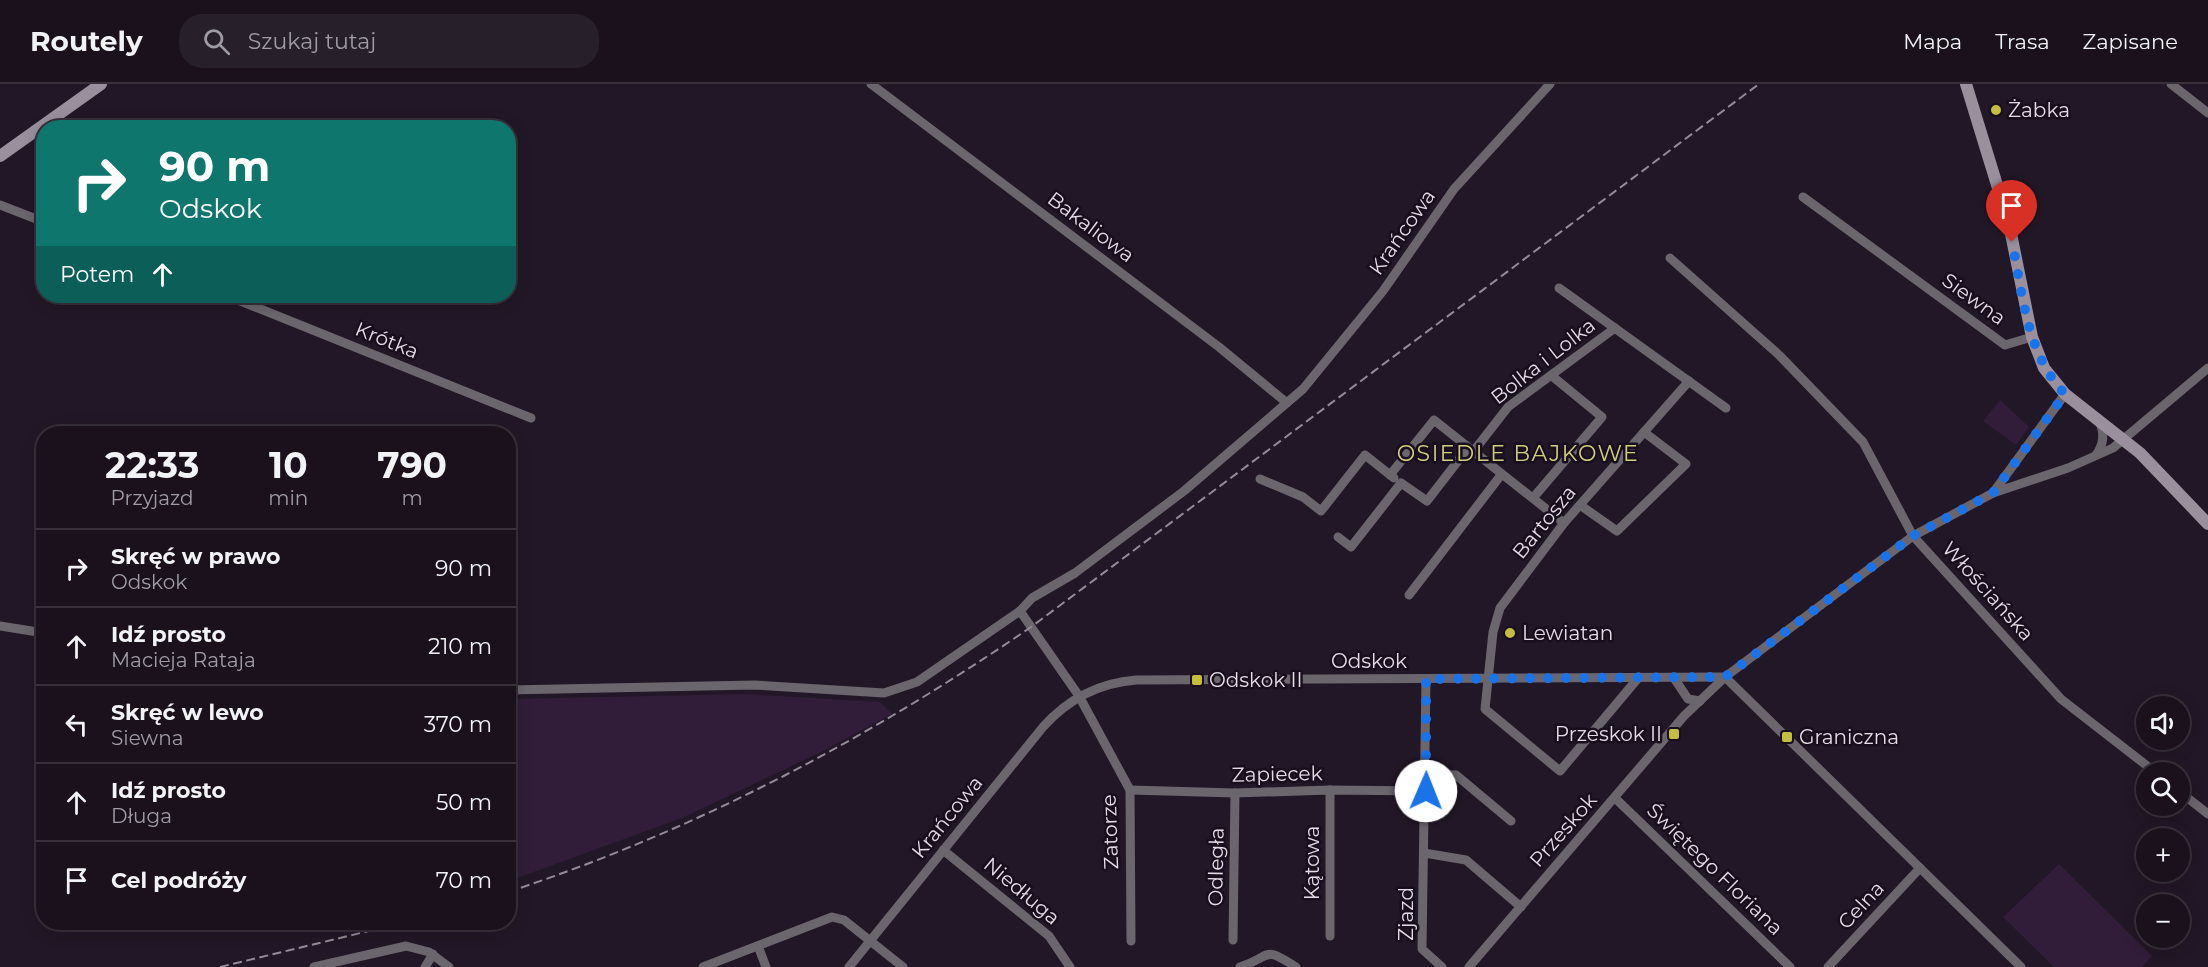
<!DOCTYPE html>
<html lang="pl">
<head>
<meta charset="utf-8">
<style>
	body { margin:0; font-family:Montserrat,sans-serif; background:#271f29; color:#f1f3f6; height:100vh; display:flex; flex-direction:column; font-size:22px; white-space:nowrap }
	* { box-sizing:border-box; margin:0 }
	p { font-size:20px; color:#9f9da3 }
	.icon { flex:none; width:33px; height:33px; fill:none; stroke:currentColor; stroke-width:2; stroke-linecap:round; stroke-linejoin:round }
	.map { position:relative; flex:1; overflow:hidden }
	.panel { position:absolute; left:36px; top:342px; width:480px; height:504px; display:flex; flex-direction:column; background:#1a111c; border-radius:24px; box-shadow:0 3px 15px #0003,0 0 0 2px #38313b }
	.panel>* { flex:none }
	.guide { position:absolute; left:36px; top:36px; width:480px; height:183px; border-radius:24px; box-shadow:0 3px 15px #0003,0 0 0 2px #38313b; background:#0f766e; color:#fff; overflow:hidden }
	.buttons { position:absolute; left:2136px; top:612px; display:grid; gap:12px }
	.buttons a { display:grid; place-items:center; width:54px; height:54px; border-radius:50%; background:#1a111c; box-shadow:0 3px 15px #0003,0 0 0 2px #38313b; font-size:30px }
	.pin { position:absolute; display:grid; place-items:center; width:51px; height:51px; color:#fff; margin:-62px -26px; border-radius:50% 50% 50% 0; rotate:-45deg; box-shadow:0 0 6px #0007 }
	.pin .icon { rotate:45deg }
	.me { position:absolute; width:66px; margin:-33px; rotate:1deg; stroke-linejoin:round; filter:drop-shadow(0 0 4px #0008) }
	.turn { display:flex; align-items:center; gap:21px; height:126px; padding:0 24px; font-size:27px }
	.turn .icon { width:78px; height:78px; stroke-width:2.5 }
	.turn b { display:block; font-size:42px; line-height:51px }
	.then { display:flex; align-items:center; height:57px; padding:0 24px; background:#0003; gap:12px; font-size:22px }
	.eta { display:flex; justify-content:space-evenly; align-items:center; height:102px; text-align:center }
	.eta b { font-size:36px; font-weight:700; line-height:42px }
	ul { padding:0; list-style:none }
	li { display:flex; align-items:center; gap:18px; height:78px; padding:0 24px; border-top:2px solid #38313b }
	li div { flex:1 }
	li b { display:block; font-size:22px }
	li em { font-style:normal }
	header { display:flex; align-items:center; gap:36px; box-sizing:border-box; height:84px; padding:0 30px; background:#1a111c; border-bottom:2px solid #38313b }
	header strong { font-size:28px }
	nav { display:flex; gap:33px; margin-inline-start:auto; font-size:21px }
	.search { width:420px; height:54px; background:#271f29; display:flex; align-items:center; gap:15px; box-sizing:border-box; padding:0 21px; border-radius:24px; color:#9f9da3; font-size:22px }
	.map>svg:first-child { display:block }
	.green { fill:#311d39 }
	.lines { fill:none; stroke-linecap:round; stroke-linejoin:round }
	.street { stroke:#6b656d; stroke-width:9 }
	.secondary { stroke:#998f9d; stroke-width:12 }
	.rail { stroke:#958b98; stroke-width:2; stroke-dasharray:9 4.5; stroke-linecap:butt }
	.route { stroke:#1a73e8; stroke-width:10; stroke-dasharray:0 18 }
	.poi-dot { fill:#c4bd3e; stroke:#180e1d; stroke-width:2 }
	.labels { text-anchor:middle; stroke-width:5; stroke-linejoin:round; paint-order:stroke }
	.poi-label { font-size:20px; fill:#e3dbe6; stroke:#180e1d; text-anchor:start }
	.street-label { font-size:20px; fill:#e3dbe6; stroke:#180e1d }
	.quarter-label { font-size:22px; letter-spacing:1.5px; fill:#d1cd7f; stroke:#180e1d }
</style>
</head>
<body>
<header>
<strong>Routely</strong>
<div class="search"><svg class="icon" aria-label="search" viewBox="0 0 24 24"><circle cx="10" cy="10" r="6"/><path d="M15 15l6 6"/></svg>Szukaj tutaj</div>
<nav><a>Mapa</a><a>Trasa</a><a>Zapisane</a></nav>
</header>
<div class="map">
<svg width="2208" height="883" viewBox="0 0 2208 883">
	<rect width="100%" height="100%" fill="#221726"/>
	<!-- green -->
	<g class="green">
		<path d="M2000 316 2029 343 2016 361 1983 337Z"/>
		<path d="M746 610 880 618 892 630 821 668 682 734 509 797V615Z"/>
		<path d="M2059 780 2152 872 2142 883H2054L2003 833Z"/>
	</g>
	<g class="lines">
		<!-- street -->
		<g class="street">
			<path d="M871 0 1219 263 1287 319"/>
			<path d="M2171 0 2208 29"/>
			<path d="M1803 113 2005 261 2032 253"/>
			<path d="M0 121 44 138"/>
			<path d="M1670 174 1779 271 1863 358 1913 452 2061 615 2155 688"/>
			<path d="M1559 204 1726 324"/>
			<path d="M228 212 531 334"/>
			<path d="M1473 368 1508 323 1615 244"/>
			<path d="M2096 371C2104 360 2105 349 2099 337"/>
			<path d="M1390 391 1434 336 1564 439"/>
			<path d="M1260 395 1303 413 1321 427 1365 371 1394 394"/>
			<path d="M1993 409 2065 310"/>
			<path d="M1533 414 1602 333 1552 292"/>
			<path d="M1580 421 1617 447 1686 380 1644 348"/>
			<path d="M1338 453 1351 463 1401 399 1427 417 1468 364"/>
			<path d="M1409 511 1501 391"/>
			<path d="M1020 527 1079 612 1130 706 1131 857"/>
			<path d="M0 542 44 549"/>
			<path d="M1639 593 1560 687 1485 625 1493 548 1500 524 1564 439 1689 297"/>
			<path d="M1725 593 2021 883"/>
			<path d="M1674 594 1688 615 1700 617"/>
			<path d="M1426 595 1422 865 1442 883"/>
			<path d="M508 606 755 601 884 609 917 598 1020 527 1032 514 1075 489 1184 407 1303 305 1383 207 1454 105 1550 0"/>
			<path d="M1426 690 1456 691 1511 737"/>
			<path d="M1130 706 1235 709 1330 706 1426 707"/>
			<path d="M1330 706V852"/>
			<path d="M2180 708 2208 730"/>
			<path d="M1615 714 1790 883"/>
			<path d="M943 766 1049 852 1070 883"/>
			<path d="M1424 769 1466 776 1521 823"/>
			<path d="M1233 856 1235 709"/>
			<path d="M758 862 766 883"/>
			<path d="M314 883 406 862 429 868 449 883"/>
			<path d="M425 883 433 870"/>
			<path d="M703 883 832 833 844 836 903 883"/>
			<path d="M849 883 1043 643C1068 615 1098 599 1136 596L1725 593"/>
			<path d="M1240 883C1273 872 1262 861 1296 883"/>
			<path d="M1469 883 1684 632 1725 593 1913 452 1993 409 2068 384 2113 364 2208 284"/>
			<path d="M1828 883 1920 784"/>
		</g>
		<!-- secondary -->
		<g class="secondary">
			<path d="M1966 0 2009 140 2032 253 2044 284 2065 310 2140 369 2208 440"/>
			<path d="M0 72 101 0"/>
		</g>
		<!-- rail -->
		<g class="rail">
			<path d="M508 808C699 745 866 656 1031 543L1759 0"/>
			<path d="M220 883 406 838"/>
		</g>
	</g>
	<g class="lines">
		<!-- route -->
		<path class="route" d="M1426 707V595L1725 593 1913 452 1993 409 2065 310C2026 269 2023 211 2012 158"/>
	</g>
	<!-- markers -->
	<g class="poi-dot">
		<circle cx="1996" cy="26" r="6"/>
		<circle cx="1510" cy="549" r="6"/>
		<rect x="1191" y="590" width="12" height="12" rx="3"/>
		<rect x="1668" y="644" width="12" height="12" rx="3"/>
		<rect x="1781" y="647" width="12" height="12" rx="3"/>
	</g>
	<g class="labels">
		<!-- poi labels -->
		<g class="poi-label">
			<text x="2008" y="33">Żabka</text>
			<text x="1522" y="556">Lewiatan</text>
			<text x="1209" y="603">Odskok II</text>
			<text x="1662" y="657" text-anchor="end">Przeskok II</text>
			<text x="1799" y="660">Graniczna</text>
		</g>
		<!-- street labels -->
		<g class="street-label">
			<text transform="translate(1091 143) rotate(37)" y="7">Bakaliowa</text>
			<text transform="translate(1402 148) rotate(-55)" y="7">Krańcowa</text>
			<text transform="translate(1974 215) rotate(36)" y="7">Siewna</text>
			<text transform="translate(387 256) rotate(22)" y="7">Krótka</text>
			<text transform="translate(1543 277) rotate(-38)" y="7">Bolka i Lolka</text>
			<text transform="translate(1544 438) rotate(-51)" y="7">Bartosza</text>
			<text transform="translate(1988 507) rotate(48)" y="7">Włościańska</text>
			<text x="1369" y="584">Odskok</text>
			<text transform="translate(1277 690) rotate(-1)" y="7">Zapiecek</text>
			<text transform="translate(947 733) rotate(-51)" y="7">Krańcowa</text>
			<text transform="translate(1563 746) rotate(-49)" y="7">Przeskok</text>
			<text transform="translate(1110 748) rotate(-92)" y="7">Zatorze</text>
			<text transform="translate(1312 779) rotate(-90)" y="7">Kątowa</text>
			<text transform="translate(1216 783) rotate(-89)" y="7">Odległa</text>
			<text transform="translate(1715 785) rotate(44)" y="7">Świętego Floriana</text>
			<text transform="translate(1022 807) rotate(40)" y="7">Niedługa</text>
			<text transform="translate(1861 821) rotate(-47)" y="7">Celna</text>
			<text transform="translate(1406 830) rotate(-90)" y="7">Zjazd</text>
		</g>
		<!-- quarter labels -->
		<g class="quarter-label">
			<text x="1518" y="377">OSIEDLE BAJKOWE</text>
		</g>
	</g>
</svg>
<div class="buttons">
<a><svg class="icon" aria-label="sound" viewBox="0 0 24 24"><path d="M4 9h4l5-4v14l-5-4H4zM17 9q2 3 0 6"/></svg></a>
<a><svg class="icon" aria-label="search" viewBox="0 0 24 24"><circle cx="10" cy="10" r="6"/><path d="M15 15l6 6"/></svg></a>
<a>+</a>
<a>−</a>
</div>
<div class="pin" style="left:2012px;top:158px;background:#d93025"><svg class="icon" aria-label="arrive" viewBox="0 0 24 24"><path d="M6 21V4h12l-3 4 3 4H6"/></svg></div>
<svg class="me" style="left:1426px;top:707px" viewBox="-20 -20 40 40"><circle r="19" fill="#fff"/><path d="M0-13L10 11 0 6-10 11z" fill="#1a73e8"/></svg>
<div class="guide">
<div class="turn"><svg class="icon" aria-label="right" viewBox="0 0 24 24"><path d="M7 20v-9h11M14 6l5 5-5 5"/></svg><div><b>90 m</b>Odskok</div></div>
<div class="then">Potem<svg class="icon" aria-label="ahead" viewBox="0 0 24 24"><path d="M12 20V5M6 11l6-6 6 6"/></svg></div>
</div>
<section class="panel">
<div class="eta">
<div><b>22:33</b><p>Przyjazd</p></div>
<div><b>10</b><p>min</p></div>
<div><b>790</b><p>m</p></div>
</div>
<ul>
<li><svg class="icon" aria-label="right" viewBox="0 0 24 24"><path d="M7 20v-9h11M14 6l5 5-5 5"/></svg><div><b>Skręć w prawo</b><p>Odskok</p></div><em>90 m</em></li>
<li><svg class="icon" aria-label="ahead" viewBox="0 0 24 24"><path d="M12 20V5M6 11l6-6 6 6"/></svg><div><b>Idź prosto</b><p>Macieja Rataja</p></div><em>210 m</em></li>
<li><svg class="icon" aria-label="left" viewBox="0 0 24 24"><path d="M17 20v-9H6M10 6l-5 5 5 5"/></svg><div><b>Skręć w lewo</b><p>Siewna</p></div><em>370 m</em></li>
<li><svg class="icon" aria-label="ahead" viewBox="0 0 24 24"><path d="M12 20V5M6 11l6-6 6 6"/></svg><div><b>Idź prosto</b><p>Długa</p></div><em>50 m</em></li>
<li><svg class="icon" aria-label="arrive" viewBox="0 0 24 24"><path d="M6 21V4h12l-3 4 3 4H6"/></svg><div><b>Cel podróży</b></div><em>70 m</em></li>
</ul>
</section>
</div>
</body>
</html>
